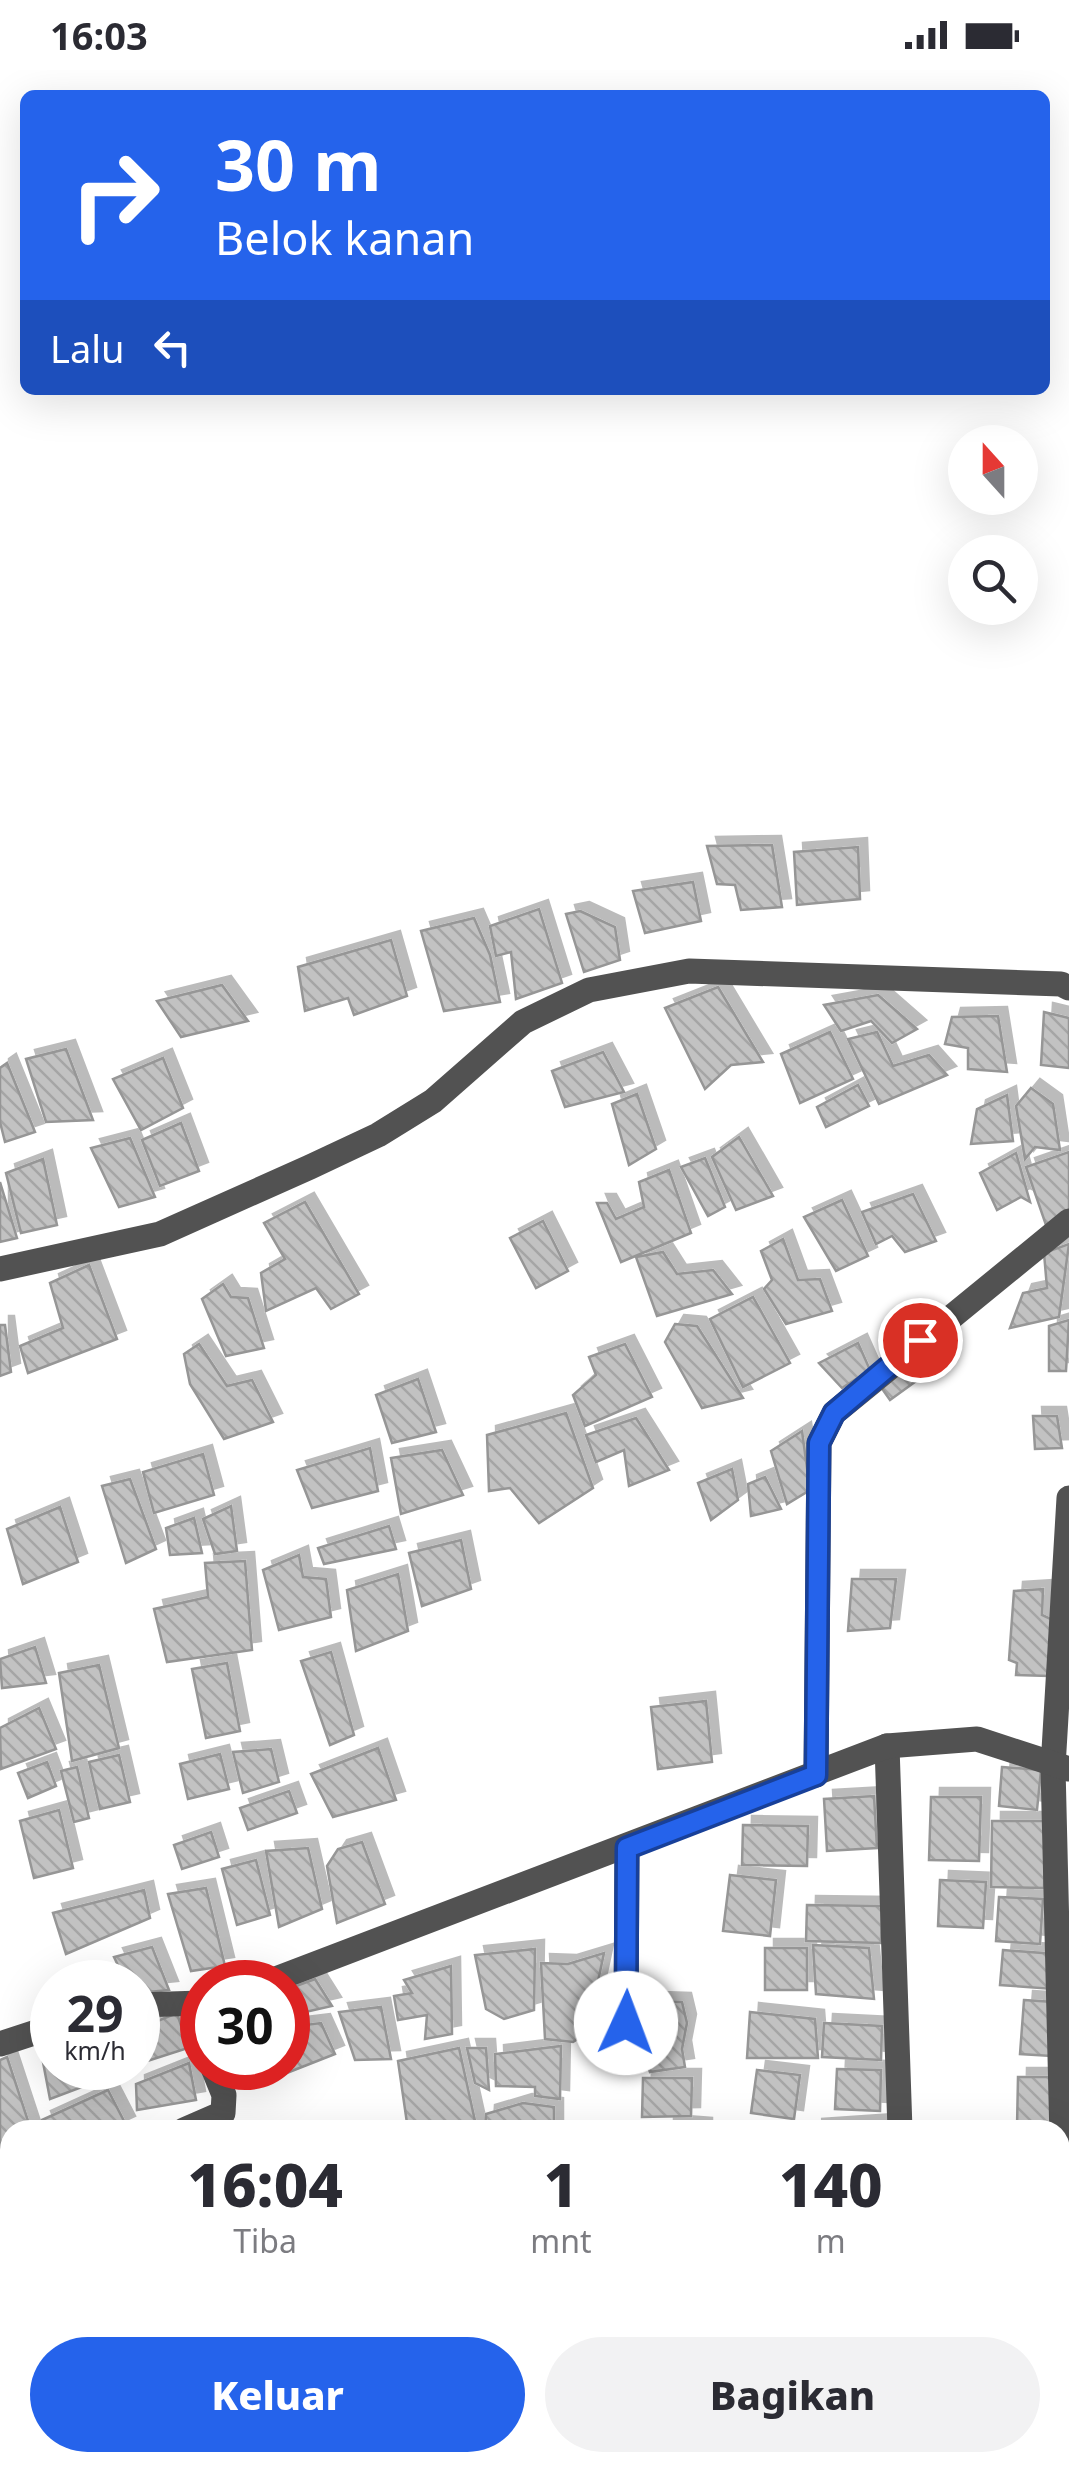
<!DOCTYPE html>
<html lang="id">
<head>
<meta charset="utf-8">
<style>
	body { margin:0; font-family:"Noto Sans",sans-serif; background:#f2f2f3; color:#2b2b33; height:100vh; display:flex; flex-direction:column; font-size:38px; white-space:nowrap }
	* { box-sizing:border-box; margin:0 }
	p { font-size:32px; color:#7c7c81 }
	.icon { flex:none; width:55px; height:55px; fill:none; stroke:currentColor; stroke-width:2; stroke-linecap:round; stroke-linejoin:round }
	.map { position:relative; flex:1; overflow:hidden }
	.panel { position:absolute; left:0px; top:2050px; width:1070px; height:352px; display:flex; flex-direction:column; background:#fff; border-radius:30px 30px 0 0; box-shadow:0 10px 40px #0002 }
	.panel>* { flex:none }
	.top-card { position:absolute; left:20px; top:20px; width:1030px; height:305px; border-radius:15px; box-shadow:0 10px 40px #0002; background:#2563eb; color:#fff; overflow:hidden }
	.needle { width:65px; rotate:339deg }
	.fabs { position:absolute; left:948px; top:355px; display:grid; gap:20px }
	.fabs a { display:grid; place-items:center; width:90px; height:90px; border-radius:50%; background:#fff; box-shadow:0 10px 40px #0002; font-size:50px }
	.speed { position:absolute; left:30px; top:1890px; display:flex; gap:20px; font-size:50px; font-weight:700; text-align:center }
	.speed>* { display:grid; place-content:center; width:130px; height:130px; border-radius:50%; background:#fff; box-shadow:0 10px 40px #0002; line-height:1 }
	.speed small { font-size:25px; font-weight:400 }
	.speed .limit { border:15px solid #d22; background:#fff; color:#111 }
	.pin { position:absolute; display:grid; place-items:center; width:85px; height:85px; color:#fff; margin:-42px; border:5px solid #fff; border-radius:50%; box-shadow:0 2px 10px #0007 }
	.me { position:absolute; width:110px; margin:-55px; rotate:2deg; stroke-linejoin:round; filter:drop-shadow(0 0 8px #0008) }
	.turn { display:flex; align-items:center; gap:35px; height:210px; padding:0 30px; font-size:45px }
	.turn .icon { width:130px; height:130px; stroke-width:2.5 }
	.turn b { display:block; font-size:70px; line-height:85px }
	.then { display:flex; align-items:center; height:95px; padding:0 30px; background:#0003; gap:20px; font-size:38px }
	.eta { display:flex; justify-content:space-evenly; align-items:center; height:170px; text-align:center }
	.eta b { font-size:60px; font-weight:800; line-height:70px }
	.button { display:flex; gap:20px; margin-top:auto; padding:20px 30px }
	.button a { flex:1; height:115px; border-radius:60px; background:#2563eb; color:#fff; font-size:40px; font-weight:800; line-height:115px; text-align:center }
	.button a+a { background:#f2f2f3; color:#2b2b33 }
	.status { display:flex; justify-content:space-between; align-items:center; height:70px; padding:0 50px; background:#fff; direction:ltr }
	.status svg { height:28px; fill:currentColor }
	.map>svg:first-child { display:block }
	.building { fill:url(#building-back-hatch); stroke:#969696; stroke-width:2.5; filter:url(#shadow) }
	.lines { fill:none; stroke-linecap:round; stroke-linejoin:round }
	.minor { stroke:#525252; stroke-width:25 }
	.route-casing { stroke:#184099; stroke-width:25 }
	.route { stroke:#2563eb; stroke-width:18 }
</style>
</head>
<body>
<div class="status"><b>16:03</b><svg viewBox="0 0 49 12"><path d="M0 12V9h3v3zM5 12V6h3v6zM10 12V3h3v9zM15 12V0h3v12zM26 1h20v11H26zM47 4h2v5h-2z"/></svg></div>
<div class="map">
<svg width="1069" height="2401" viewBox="0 0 1069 2401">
	<defs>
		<pattern id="building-back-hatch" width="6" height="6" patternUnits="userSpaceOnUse" patternTransform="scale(2.5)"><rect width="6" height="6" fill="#c2c2c2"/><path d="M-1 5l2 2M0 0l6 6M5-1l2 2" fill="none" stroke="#a5a5a5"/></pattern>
		<filter id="shadow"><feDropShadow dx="9" dy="-9" stdDeviation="0" flood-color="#0004"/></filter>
	</defs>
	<rect width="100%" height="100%" fill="#fff"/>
	<!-- building -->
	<g class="building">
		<path d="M772 775 782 837 741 840 735 815 717 814 707 776Z"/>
		<path d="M858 777 860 829 797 835 794 782Z"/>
		<path d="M693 812 701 851 645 863 633 821Z"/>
		<path d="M539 839 562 913 516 929 511 882 496 886 490 856Z"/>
		<path d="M580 841 615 857 620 890 584 902 566 844Z"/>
		<path d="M474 848 490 885 500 932 444 941 421 861Z"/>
		<path d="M391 870 407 926 354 945 348 928 305 941 298 897Z"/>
		<path d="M222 915 248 951 181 967 157 931Z"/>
		<path d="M718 917 763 992 731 995 705 1019 665 938Z"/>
		<path d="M878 925 917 959 892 973 871 951 841 961 824 935Z"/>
		<path d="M1044 942 1069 948V998L1041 995Z"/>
		<path d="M998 946 1007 1002 968 999V978L945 974 952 947Z"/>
		<path d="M830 962 853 1009 800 1033 781 984Z"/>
		<path d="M877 962 893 996 929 985 947 1005 879 1034 848 969Z"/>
		<path d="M66 979 93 1050 46 1052 26 989Z"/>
		<path d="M603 982 624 1022 565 1037 552 1001Z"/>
		<path d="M163 988 183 1038 141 1060 113 1009Z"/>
		<path d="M7 993 35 1062 5 1072 0 1052V998Z"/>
		<path d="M858 1015 869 1036 826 1057 817 1037Z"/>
		<path d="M1031 1018 1053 1034 1060 1080 1035 1077 1025 1089 1016 1036Z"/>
		<path d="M637 1024 656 1079 629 1095 612 1034Z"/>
		<path d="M1007 1025 1013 1071 971 1074 977 1039Z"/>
		<path d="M181 1053 199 1101 160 1116 142 1070Z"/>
		<path d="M739 1067 773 1126 736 1140 712 1087Z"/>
		<path d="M130 1068 155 1127 119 1137 91 1078Z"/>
		<path d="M1069 1082V1146L1047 1158 1026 1097Z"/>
		<path d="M1016 1083 1030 1132 1021 1127 997 1140 980 1103Z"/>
		<path d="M705 1088 725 1137 708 1146 681 1097Z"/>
		<path d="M43 1089 57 1155 21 1163 6 1103Z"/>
		<path d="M669 1100 691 1163 621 1192 597 1133H607L616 1149 644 1137 639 1112Z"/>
		<path d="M0 1112 17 1168 0 1172Z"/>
		<path d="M913 1124 936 1171 905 1182 892 1166 876 1174 862 1142Z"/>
		<path d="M842 1130 868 1186 836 1201 804 1147Z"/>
		<path d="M305 1132 359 1224 331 1239 316 1218 266 1241 261 1203 285 1189 264 1153Z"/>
		<path d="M543 1151 568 1201 536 1218 510 1168Z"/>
		<path d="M783 1169 798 1210 820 1209 832 1241 786 1254 764 1219 772 1210 761 1181Z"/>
		<path d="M1069 1174 1059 1247 1010 1258 1023 1223 1047 1218 1044 1183Z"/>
		<path d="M663 1182 677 1204 713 1200 732 1224 657 1246 636 1187Z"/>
		<path d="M89 1195 117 1269 28 1303 20 1276 63 1258 50 1213Z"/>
		<path d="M223 1214 231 1227 248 1228 264 1278 226 1286 202 1229Z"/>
		<path d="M753 1227 790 1293 743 1317 710 1249Z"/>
		<path d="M1069 1250 1066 1301H1049V1256Z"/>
		<path d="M675 1254 697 1256 743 1328 702 1338 665 1272Z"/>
		<path d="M0 1255H5L11 1302 0 1306Z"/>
		<path d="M933 1268 948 1288 890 1330 876 1310Z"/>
		<path d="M858 1273 870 1300 842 1318 819 1293Z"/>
		<path d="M199 1274 227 1316 252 1310 273 1352 224 1369 190 1314 184 1284Z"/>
		<path d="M625 1274 652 1327 585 1356 573 1325 596 1305 589 1287Z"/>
		<path d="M418 1309 436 1362 392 1373 376 1325Z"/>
		<path d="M566 1343 593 1418 539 1453 510 1418 489 1421 487 1365Z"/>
		<path d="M1033 1346H1057L1062 1378 1035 1379Z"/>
		<path d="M636 1348 669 1400 629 1416 624 1380 596 1392 586 1365Z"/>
		<path d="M802 1361 810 1420 787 1434 771 1381Z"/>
		<path d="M370 1378 378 1421 312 1438 297 1400Z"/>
		<path d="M442 1380 463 1425 401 1444 391 1388Z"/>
		<path d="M203 1384 214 1425 154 1443 143 1402Z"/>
		<path d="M732 1399 738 1430 711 1450 698 1413Z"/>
		<path d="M765 1407 781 1439 751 1446 748 1414Z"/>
		<path d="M130 1409 156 1479 126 1493 102 1416Z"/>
		<path d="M231 1436 237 1481 215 1484 203 1449Z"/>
		<path d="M60 1437 78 1492 23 1514 7 1459Z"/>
		<path d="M194 1448 202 1483 170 1485 166 1458Z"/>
		<path d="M389 1456 396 1479 324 1494 318 1478Z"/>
		<path d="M461 1470 471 1519 422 1536 409 1483Z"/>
		<path d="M299 1485 303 1507 326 1509 331 1547 279 1560 263 1500Z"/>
		<path d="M245 1491 252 1580 167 1592 154 1539 208 1527 205 1493Z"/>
		<path d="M398 1504 408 1561 356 1581 347 1520Z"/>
		<path d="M852 1509H896L890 1558 848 1561Z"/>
		<path d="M1043 1519 1042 1545 1053 1550 1049 1606 1016 1605 1017 1593 1009 1590 1014 1521Z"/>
		<path d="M35 1577 46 1613 2 1618 0 1589Z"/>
		<path d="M331 1582 354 1665 330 1675 301 1591Z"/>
		<path d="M227 1593 240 1661 206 1668 192 1599Z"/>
		<path d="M99 1595 119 1678 72 1691 59 1603Z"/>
		<path d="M706 1631 712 1692 658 1699 651 1637Z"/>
		<path d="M39 1638 56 1679 1 1699 0 1658Z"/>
		<path d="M378 1678 396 1730 333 1747 311 1704Z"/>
		<path d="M271 1679 279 1712 243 1723 233 1682Z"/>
		<path d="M220 1684 229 1719 188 1729 180 1694Z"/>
		<path d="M119 1685 130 1732 100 1739 89 1692Z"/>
		<path d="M47 1692 56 1716 28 1728 18 1703Z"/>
		<path d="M77 1697 89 1748 74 1752 61 1701Z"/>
		<path d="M1002 1697 1041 1700 1037 1740 999 1736Z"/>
		<path d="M289 1721 297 1743 248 1760 240 1738Z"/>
		<path d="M874 1726 877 1778 827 1781 824 1729Z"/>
		<path d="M931 1727H981L979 1791 929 1790Z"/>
		<path d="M59 1740 73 1798 34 1808 20 1751Z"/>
		<path d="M992 1751H1046L1044 1818 991 1817Z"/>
		<path d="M743 1755 808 1756 807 1796 742 1795Z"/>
		<path d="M211 1762 219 1787 182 1799 174 1775Z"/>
		<path d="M362 1772 385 1834 337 1853 327 1796 338 1779Z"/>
		<path d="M308 1778 322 1839 279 1857 266 1781Z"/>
		<path d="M256 1790 270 1845 237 1855 222 1799Z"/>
		<path d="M730 1805 776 1810 770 1866 723 1861Z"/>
		<path d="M940 1810 986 1812 983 1858 938 1856Z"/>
		<path d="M206 1818 225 1896 191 1901 168 1824Z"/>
		<path d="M144 1820 150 1848 66 1884 53 1843Z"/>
		<path d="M999 1827 1043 1829 1040 1874 996 1871Z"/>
		<path d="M807 1835 882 1836 881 1873 806 1871Z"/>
		<path d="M813 1875 869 1878 874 1929 816 1924Z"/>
		<path d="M152 1877 169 1920 138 1923V1912H126L114 1887Z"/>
		<rect x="765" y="1878" width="42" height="42"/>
		<path d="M535 1879 534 1940 504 1949 486 1939 475 1885Z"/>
		<path d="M1003 1880 1056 1884 1053 1919 1000 1915Z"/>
		<path d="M604 1883 587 1963 573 1972 545 1969 541 1893 568 1894Z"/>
		<path d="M451 1896 452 1964 425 1969 427 1945 398 1950 394 1926 412 1923 404 1910Z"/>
		<path d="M315 1909 332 1936 288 1946V1919Z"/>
		<path d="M1024 1930 1054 1932 1051 1986 1020 1984Z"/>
		<path d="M653 1931 682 1932 687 1953 682 1979 685 1997 650 2002 638 1971Z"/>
		<path d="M381 1937 391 1989 355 1990 339 1942Z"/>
		<path d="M750 1942 815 1949 818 1988H747Z"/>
		<path d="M177 1943 188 1978 138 1994V1959Z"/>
		<path d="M321 1953 335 1984 274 2008 271 1998H288V1957Z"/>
		<path d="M824 1953 882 1956 881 1990 822 1987Z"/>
		<path d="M561 1976 560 2029 535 2026V2017L496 2016 495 1984Z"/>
		<path d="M459 1978 477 2060H408L398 1991Z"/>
		<path d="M467 1978H486L489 2020 475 2013Z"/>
		<path d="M52 1982V1998H97L98 2011 50 2029 42 1987Z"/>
		<path d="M7 1987 31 2060H10V2087L0 2091V1990Z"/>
		<path d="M189 1993 196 2030 137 2040 136 2014Z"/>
		<path d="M837 1999 881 2000 880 2041 835 2039Z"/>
		<path d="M757 2000 800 2005 794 2049 751 2043Z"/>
		<path d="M1018 2007H1055L1054 2059 1017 2058Z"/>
		<path d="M643 2008H692L691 2046 642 2047Z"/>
		<path d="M108 2020 126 2055 115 2060H46L42 2050Z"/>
		<path d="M523 2033 554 2037V2060H485L486 2044Z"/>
		<path d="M884 2053 885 2060 812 2058Z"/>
		<path d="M665 2054 703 2057V2060H665Z"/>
		<path d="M290 2392H330L334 2401H283V2395Z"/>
		<path d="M923 2392H973V2400L923 2401Z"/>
		<path d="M996 2392H1051L1050 2401H997Z"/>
		<path d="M708 2394 787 2400V2401H706Z"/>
	</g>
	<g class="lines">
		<!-- minor -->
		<g class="minor">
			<path d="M0 1199 160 1164 310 1097 378 1065 433 1031 523 952 589 920 689 901 1061 914 1069 918"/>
			<path d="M1069 1428 1053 1697 1069 2358"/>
			<path d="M887 1676 900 2060"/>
			<path d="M816 1705 819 1373 834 1343 1069 1151"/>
			<path d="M268 1912 887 1676 977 1669 1069 1699"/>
			<path d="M138 1935 202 1933"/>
			<path d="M626 1953 627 1778"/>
			<path d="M0 1974 52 1957"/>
			<path d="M184 2060 223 2043 224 2025 213 1998"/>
			<path d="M0 2123 10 2120"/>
			<path d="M911 2392V2401"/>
			<path d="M0 2398 14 2392"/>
		</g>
	</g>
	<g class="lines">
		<defs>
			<path id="route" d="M626 1953 627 1778 816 1705 819 1373 834 1343 920 1270"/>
		</defs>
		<!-- route casing -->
		<use href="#route" class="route-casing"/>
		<!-- route -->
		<use href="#route" class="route"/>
	</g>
</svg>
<div class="fabs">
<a><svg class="needle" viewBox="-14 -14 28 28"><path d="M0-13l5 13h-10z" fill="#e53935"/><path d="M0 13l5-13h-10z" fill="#7c7c81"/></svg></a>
<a><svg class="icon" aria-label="search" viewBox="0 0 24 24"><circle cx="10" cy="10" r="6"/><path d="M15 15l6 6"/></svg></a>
</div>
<div class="speed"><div>29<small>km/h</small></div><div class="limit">30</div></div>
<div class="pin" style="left:920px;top:1270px;background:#d93025"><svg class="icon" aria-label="arrive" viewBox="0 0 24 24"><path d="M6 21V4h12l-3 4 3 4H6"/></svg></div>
<svg class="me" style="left:626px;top:1953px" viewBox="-20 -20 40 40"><circle r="19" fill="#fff"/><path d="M0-13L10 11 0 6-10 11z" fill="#2563eb"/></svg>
<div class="top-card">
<div class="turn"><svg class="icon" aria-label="right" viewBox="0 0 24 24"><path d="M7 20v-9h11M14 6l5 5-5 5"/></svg><div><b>30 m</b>Belok kanan</div></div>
<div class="then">Lalu<svg class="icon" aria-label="left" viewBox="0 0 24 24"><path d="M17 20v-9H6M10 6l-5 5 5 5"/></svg></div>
</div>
<section class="panel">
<div class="eta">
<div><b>16:04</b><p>Tiba</p></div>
<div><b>1</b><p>mnt</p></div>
<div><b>140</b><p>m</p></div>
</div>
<div class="button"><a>Keluar</a><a>Bagikan</a></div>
</section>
</div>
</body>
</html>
